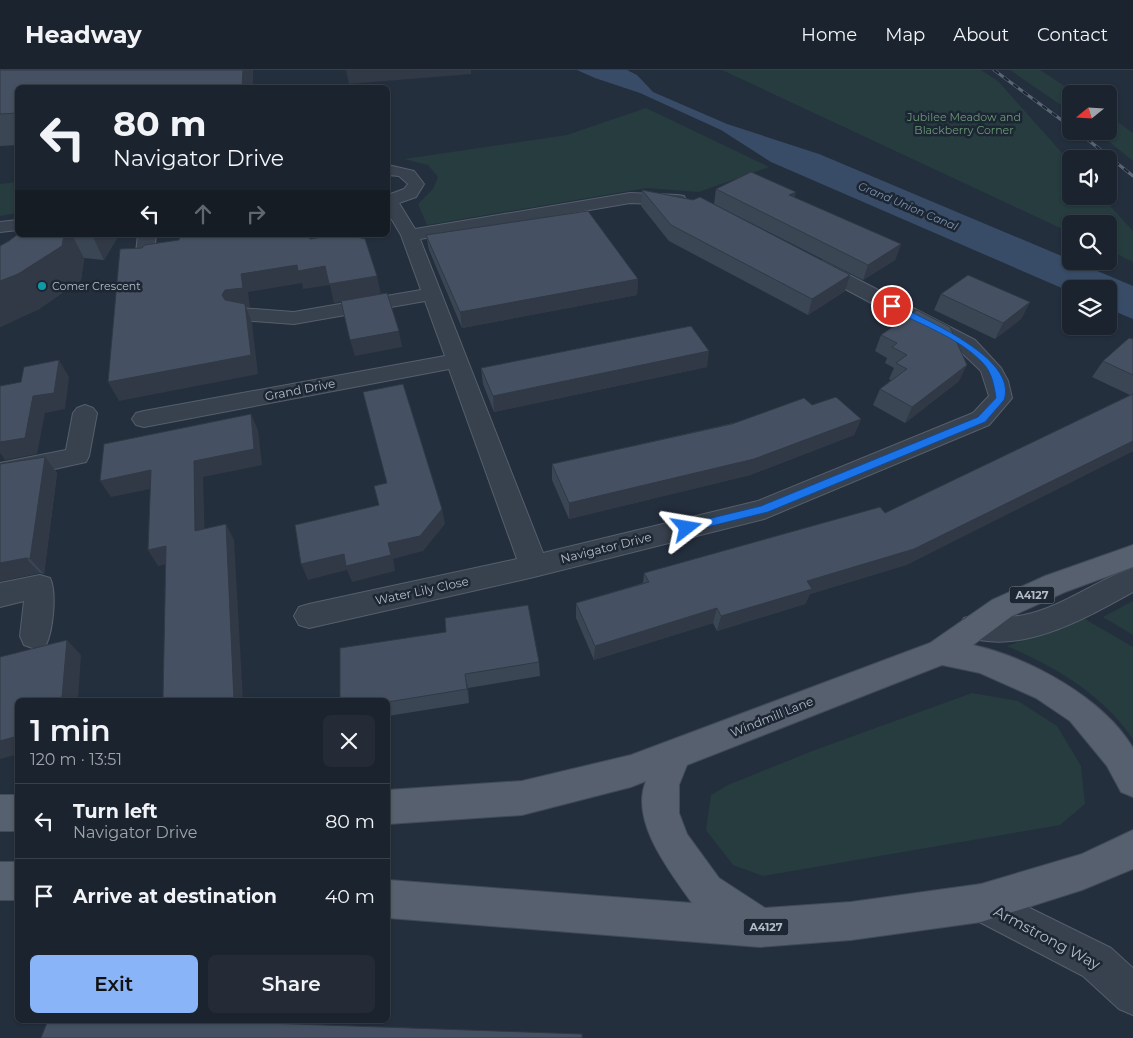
<!DOCTYPE html>
<html lang="en">
<head>
<meta charset="utf-8">
<style>
	body { margin:0; font-family:Montserrat,sans-serif; background:#242b36; color:#f1f3f6; height:100vh; display:flex; flex-direction:column; font-size:19px; white-space:nowrap }
	* { box-sizing:border-box; margin:0 }
	p { font-size:16px; color:#a0a4aa }
	.icon { flex:none; width:28px; height:28px; fill:none; stroke:currentColor; stroke-width:2; stroke-linecap:round; stroke-linejoin:round }
	.map { position:relative; flex:1; overflow:hidden }
	.sheet { position:absolute; left:15px; top:628px; width:375px; height:325px; display:flex; flex-direction:column; background:#1b232e; border-radius:8px; box-shadow:0 1px 4px #0004,0 0 0 1px #39404a }
	.sheet>* { flex:none }
	.top-card { position:absolute; left:15px; top:15px; width:375px; height:152px; border-radius:8px; box-shadow:0 1px 4px #0004,0 0 0 1px #39404a; background:#1b232e; color:#f1f3f6; overflow:hidden }
	.needle { width:32px; rotate:252deg }
	.buttons { position:absolute; left:1062px; top:15px; display:grid; gap:10px }
	.buttons a { display:grid; place-items:center; width:55px; height:55px; border-radius:8px; background:#1b232e; box-shadow:0 1px 4px #0004,0 0 0 1px #39404a; font-size:25px }
	.pin { position:absolute; display:grid; place-items:center; width:42px; height:42px; color:#fff; margin:-21px; border:2px solid #fff; border-radius:50%; box-shadow:0 1px 5px #0007 }
	.me { position:absolute; width:55px; margin:-28px; rotate:76deg; stroke-linejoin:round; filter:drop-shadow(0 0 4px #0008) }
	.turn { display:flex; align-items:center; gap:18px; height:105px; padding:0 15px; font-size:22px }
	.turn .icon { width:65px; height:65px; stroke-width:2.5 }
	.turn b { display:block; font-size:35px; line-height:42px }
	.lanes { display:flex; align-items:center; height:48px; padding:0 15px; background:#0003; justify-content:center; gap:25px; direction:ltr }
	.lanes .off { opacity:.35 }
	.round { display:grid; place-items:center; flex:none; width:52px; height:52px; border-radius:8px; background:#242b36 }
	.head { display:flex; align-items:center; justify-content:space-between; height:85px; padding:0 15px }
	h1 { font-size:30px; font-weight:600; line-height:38px }
	.action { display:flex; gap:10px; margin-top:auto; padding:10px 15px }
	.action a { flex:1; height:58px; border-radius:8px; background:#8ab4f8; color:#111; font-size:20px; font-weight:600; line-height:58px; text-align:center }
	.action a+a { background:#242b36; color:#f1f3f6 }
	ul { padding:0; list-style:none }
	li { display:flex; align-items:center; gap:15px; height:75px; padding:0 15px; border-top:1px solid #39404a }
	li div { flex:1 }
	li b { display:block; font-size:19px }
	li em { font-style:normal }
	header { display:flex; align-items:center; gap:30px; box-sizing:border-box; height:70px; padding:0 25px; background:#1b232e; border-bottom:1px solid #39404a }
	header strong { font-size:24px }
	nav { display:flex; gap:28px; margin-inline-start:auto; font-size:18px }
	.map>svg:first-child { display:block }
	.green { fill:#263c3f }
	.water { fill:#394c67 }
	.lines { fill:none; stroke-linecap:round; stroke-linejoin:round }
	.minor-casing { stroke:#565f6c; stroke-width:2 }
	.major-casing { stroke:#414a57; stroke-width:2 }
	.minor { fill:#38414e; fill-rule:evenodd }
	.major { fill:#56606e; fill-rule:evenodd }
	.rail-casing { stroke:#5a6575; stroke-width:3 }
	.rail { stroke:#1d2633; stroke-width:2; stroke-dasharray:6; stroke-linecap:butt }
	.wall { fill:#3b4654 }
	.shaded-wall { fill:#303945 }
	.building { fill:#455162; stroke:#303945 }
	.route { fill:#1a73e8; stroke:#114b97 }
	.culture-dot { fill:#0f9aa8; stroke:#1d2633; stroke-width:2 }
	.labels { text-anchor:middle; stroke-width:5; stroke-linejoin:round; paint-order:stroke }
	.far-park-label { font-size:11px; fill:#6b9a76; stroke:#1d2633 }
	.far-water-label { font-size:11px; font-style:italic; fill:#7c92b1; stroke:#1d2633 }
	.far-poi-label { font-size:11px; fill:#b4bcc9; stroke:#1d2633; text-anchor:start }
	.shield { fill:#1d2633; stroke:#878f9c; stroke-width:1 }
	.shield-label { font-size:11px; font-weight:bold; fill:#b4bcc9 }
	.street-label { font-size:12px; fill:#b4bcc9; stroke:#1d2633 }
	.near-street-label { font-size:15px; fill:#b4bcc9; stroke:#1d2633 }
</style>
</head>
<body>
<header>
<strong>Headway</strong>
<nav><a>Home</a><a>Map</a><a>About</a><a>Contact</a></nav>
</header>
<div class="map">
<svg width="1133" height="968" viewBox="0 0 1133 968">
	<rect width="100%" height="100%" fill="#242f3e"/>
	<!-- green -->
	<g class="green">
		<path d="M722 0H981L998 11 1071 93V126H1101L1133 161V192L1109 180V154H1071V163Z"/>
		<path d="M1010 0H1040L1077 24H1071V42Z"/>
		<path d="M646 38 769 97 699 122 647 118 427 155 418 134 433 119 438 107 428 95 404 89 567 65Z"/>
		<path d="M1109 46 1133 63V91L1096 61H1109Z"/>
		<path d="M17 112V143L0 146V114Z"/>
		<path d="M1133 531V565L1103 547Z"/>
		<path d="M1083 548 1133 577V669C1101 623 1057 598 1007 576Z"/>
		<path d="M972 623 1018 631 1057 656 1081 696 1085 734 1060 755 763 806 733 795 706 760 711 725 728 715 815 680Z"/>
	</g>
	<!-- water -->
	<path class="water" d="M577 0H627L637 5 653 22 727 54 819 84 1133 216V249L1109 239V219H1071V222L771 92 721 60 640 23 595 8Z"/>
	<g class="lines">
		<defs>
			<g id="minor">
				<path d="M388 95 414 101 424 114 416 127 399 133 415 159 630 123 678 125 684 126 686 130 684 134 678 135 630 133 420 169 543 483 758 431 973 343 989 326 981 301 959 280 808 199 806 195 808 191H822L975 270 1001 298 1008 311 1012 328 989 355 764 449 534 507 309 558 299 555 294 546 299 537 309 534 517 489 449 299 144 357 136 355 132 349 136 343 144 341 445 286 425 231 294 254 241 250 234 248 231 244 234 240 241 238 294 242 421 220 401 165 388 143V125L404 119 408 114 399 106 388 105Z"/>
				<path d="M18 150V160L0 162V152Z"/>
				<path d="M138 165H156L153 191 151 195H137L135 191Z"/>
				<path d="M85 335 93 338 97 343 89 386 86 392 0 411V393L66 380 73 343 77 338Z"/>
				<path d="M1133 498V522C1084 549 1021 586 964 566L959 557 964 548C984 541 1004 550 1024 545 1063 537 1096 510 1133 498Z"/>
				<path d="M40 505 50 508C57 522 53 561 46 575L35 579 24 575 20 566 24 531 0 537V513Z"/>
				<path d="M981 814 1111 878 1133 898V945L1119 939 1083 906 968 846 962 833 968 820Z"/>
			</g>
			<g id="major">
				<path d="M1133 475V497L1065 522 1012 546 973 575C1028 587 1104 628 1133 678V727L1121 722 1107 696 1070 651 1036 628 980 603 942 595 687 695 679 715V743L687 764 719 808 765 838 851 832 981 814 1082 784 1133 760V799L1082 820 981 852 851 870 760 877 388 848V810L692 833C671 803 629 751 646 711L631 717 522 745 388 754V720L522 711 631 685 930 573 992 530 1045 506Z"/>
				<rect x="0" y="725" width="18" height="36"/>
				<rect x="0" y="792" width="18" height="38"/>
			</g>
		</defs>
		<!-- minor casing -->
		<use href="#minor" class="minor-casing"/>
		<!-- major casing -->
		<use href="#major" class="major-casing"/>
		<!-- minor -->
		<use href="#minor" class="minor"/>
		<!-- major -->
		<use href="#major" class="major"/>
		<defs>
			<g id="rail">
				<path d="M994 0 1071 57"/>
				<path d="M1077 61 1133 106"/>
			</g>
		</defs>
		<!-- rail casing -->
		<use href="#rail" class="rail-casing"/>
		<!-- rail -->
		<use href="#rail" class="rail"/>
	</g>
	<!-- wall -->
	<g class="wall">
		<path d="M0 0H253V18H18V75L0 76Z"/>
		<path d="M716 119 796 122 794 127 901 174 895 190 863 210 714 134Z"/>
		<path d="M642 120 845 221 808 245 669 171 641 136Z"/>
		<path d="M18 165H119L104 190 84 188 81 210 39 239 0 257V176Z"/>
		<path d="M426 165 638 209 637 225 462 258 429 180Z"/>
		<path d="M941 224 1030 232 1021 249 995 269 934 240Z"/>
		<path d="M917 240 959 311 905 353 873 335 880 319 891 310 889 309 894 298 885 293 887 288 875 281 881 265Z"/>
		<path d="M1133 269V381L906 495 810 524 805 534 717 561 713 553 594 590 576 548V533L643 513 644 503 885 443 1130 325 1092 307 1103 291Z"/>
		<path d="M707 297 494 342 483 314 481 298Z"/>
		<path d="M812 335 861 349 854 365 750 405 569 449 552 410V394Z"/>
		<path d="M45 387 57 403 44 504 40 503 0 511Z"/>
		<path d="M340 578 539 592 540 606 468 618 469 633 388 646V630Z"/>
	</g>
	<!-- shaded-wall -->
	<g class="shaded-wall">
		<path d="M243 0H253V18H242Z"/>
		<path d="M346 0H471V4L349 14Z"/>
		<path d="M796 122 792 137 789 125Z"/>
		<path d="M64 165H72L84 188 81 210 39 239 0 257V211Z"/>
		<path d="M92 165H119L104 190Z"/>
		<path d="M901 174 895 190 863 210 868 195Z"/>
		<path d="M297 195 325 196 377 206 381 225 334 233 330 215 303 219 302 213 248 222 250 237H246L252 253 258 304 119 331 108 312 229 244 222 225 225 220 241 204Z"/>
		<path d="M850 205 845 221 808 245 812 229Z"/>
		<path d="M638 209 637 225 462 258 460 242Z"/>
		<path d="M1030 232 1021 249 995 269 1003 253Z"/>
		<path d="M399 261 402 277 355 286 350 270Z"/>
		<path d="M709 281 707 297 494 342 493 326Z"/>
		<path d="M59 290 69 307 65 339 45 343 37 384 5 390 0 383V366L33 326Z"/>
		<path d="M967 295 959 311 905 353 912 337Z"/>
		<path d="M251 344 258 360 262 395 203 407 205 476 195 461 194 391Z"/>
		<path d="M861 349 854 365 750 405 569 449V433Z"/>
		<path d="M1133 371V381L906 495 810 524 805 534 717 561 721 546Z"/>
		<path d="M45 387 57 403 44 504 30 489Z"/>
		<path d="M151 400 160 417 111 427 100 411Z"/>
		<path d="M442 439 445 454 423 481 393 489 395 501 352 512 347 500 308 510 301 494 388 473Z"/>
		<path d="M226 454 234 470 243 630H234Z"/>
		<path d="M166 476 176 492 158 496 148 480Z"/>
		<path d="M26 488 40 503 0 511V493Z"/>
		<path d="M717 538 713 553 594 590 595 576Z"/>
		<path d="M67 570 81 585 78 630H51Z"/>
		<path d="M465 604 468 618 469 633 467 619Z"/>
		<path d="M18 666V684L0 689V671Z"/>
	</g>
	<!-- building -->
	<g class="building">
		<path d="M0 0H243L242 18H18V43L0 44Z"/>
		<path d="M751 102 796 122 789 125 901 174 868 195 716 119Z"/>
		<path d="M642 120 693 130 700 127 850 205 812 229 671 155Z"/>
		<path d="M588 141 638 209 460 242 426 165Z"/>
		<path d="M18 164V165H64L62 176 18 204 0 211V176L9 171Z"/>
		<path d="M180 165H309L310 169 335 165H350L365 169 377 206 329 214 325 196 298 201 297 195 241 204 243 218 225 220 222 225 225 230 245 234 251 285 108 312 120 179 142 178 145 175 179 170Z"/>
		<path d="M968 205 1030 232 1003 253 941 224Z"/>
		<path d="M387 223 399 261 350 270 341 231Z"/>
		<path d="M917 240 950 257 967 295 912 337 880 319 907 299 896 293 907 285 892 277 897 273 881 265Z"/>
		<path d="M691 256 709 281 493 326 481 298Z"/>
		<path d="M1129 268 1133 269V305L1103 291Z"/>
		<path d="M59 290 54 323 33 326 25 368 0 372V316L21 312 24 297Z"/>
		<path d="M403 314 442 439 420 466 388 473 391 485 346 496 344 484 301 494 295 455 379 435 374 416 387 413 363 322Z"/>
		<path d="M1133 324V371L914 479 807 511 812 519 721 546 717 538 595 576 576 533 649 512 644 503 880 437 885 443Z"/>
		<path d="M836 327 861 349 754 389 569 433 552 394 732 354 804 328 812 335Z"/>
		<path d="M251 344 254 379 194 391 195 461 226 454 234 630H163L166 476 148 480 151 400 100 411 104 374Z"/>
		<path d="M45 387 30 489 26 488 0 493V394Z"/>
		<path d="M528 535 539 592 465 604 467 619 388 632V630H340V578L446 562 445 548Z"/>
		<path d="M67 570 62 627 51 630H18V666L0 671V587Z"/>
		<path d="M48 950H180L582 964V968H41Z"/>
	</g>
	<!-- route -->
	<path class="route" d="M889 234H895C923 249 1019 288 1004 330L985 352 768 442 687 462 683 461V455L761 436 978 347 996 328C994 315 992 302 982 292 958 267 919 254 889 238Z"/>
	<!-- markers -->
	<circle class="culture-dot" cx="42" cy="216" r="5"/>
	<g class="labels">
		<!-- far-park labels -->
		<g class="far-park-label">
			<text x="964" y="51">Jubilee Meadow and<tspan x="964" dy="13">Blackberry Corner</tspan></text>
		</g>
		<!-- far-water labels -->
		<g class="far-water-label">
			<text transform="translate(908 136) rotate(23)" y="4">Grand Union Canal</text>
		</g>
		<!-- far-poi labels -->
		<g class="far-poi-label">
			<text x="52" y="220">Comer Crescent</text>
		</g>
		<!-- shield labels -->
		<g class="shield">
			<rect x="1009.5" y="516.5" width="45" height="17" rx="4"/>
			<rect x="743.5" y="848.5" width="45" height="17" rx="4"/>
		</g>
		<g class="shield-label">
			<text x="1032" y="529">A4127</text>
			<text x="766" y="861">A4127</text>
		</g>
		<!-- street labels -->
		<g class="street-label">
			<text transform="translate(300 320) rotate(-11)" y="4">Grand Drive</text>
			<text transform="translate(606 478) rotate(-14)" y="4">Navigator Drive</text>
			<text transform="translate(422 521) rotate(-12)" y="4">Water Lily Close</text>
			<text transform="translate(772 647) rotate(-22)" y="4">Windmill Lane</text>
		</g>
		<!-- near-street labels -->
		<g class="near-street-label">
			<text transform="translate(1047 868) rotate(28)" y="5">Armstrong Way</text>
		</g>
	</g>
</svg>
<div class="buttons">
<a><svg class="needle" viewBox="-14 -14 28 28"><path d="M0-13l5 13h-10z" fill="#e53935"/><path d="M0 13l5-13h-10z" fill="#a0a4aa"/></svg></a>
<a><svg class="icon" aria-label="sound" viewBox="0 0 24 24"><path d="M4 9h4l5-4v14l-5-4H4zM17 9q2 3 0 6"/></svg></a>
<a><svg class="icon" aria-label="search" viewBox="0 0 24 24"><circle cx="10" cy="10" r="6"/><path d="M15 15l6 6"/></svg></a>
<a><svg class="icon" aria-label="layers" viewBox="0 0 24 24"><path d="M12 4l9 5-9 5-9-5zM3 14l9 5 9-5"/></svg></a>
</div>
<div class="pin" style="left:892px;top:236px;background:#d93025"><svg class="icon" aria-label="arrive" viewBox="0 0 24 24"><path d="M6 21V4h12l-3 4 3 4H6"/></svg></div>
<svg class="me" style="left:687px;top:458px" viewBox="-20 -20 40 40"><path d="M0-17L14 15 0 8-14 15z" fill="#1a73e8" stroke="#fff" stroke-width="4"/></svg>
<div class="top-card">
<div class="turn"><svg class="icon" aria-label="left" viewBox="0 0 24 24"><path d="M17 20v-9H6M10 6l-5 5 5 5"/></svg><div><b>80 m</b>Navigator Drive</div></div>
<div class="lanes"><svg class="icon" aria-label="left" viewBox="0 0 24 24"><path d="M17 20v-9H6M10 6l-5 5 5 5"/></svg><svg class="icon off" aria-label="ahead" viewBox="0 0 24 24"><path d="M12 20V5M6 11l6-6 6 6"/></svg><svg class="icon off" aria-label="right" viewBox="0 0 24 24"><path d="M7 20v-9h11M14 6l5 5-5 5"/></svg></div>
</div>
<section class="sheet">
<div class="head"><div><h1>1 min</h1><p>120 m · 13:51</p></div><a class="round"><svg class="icon" aria-label="close" viewBox="0 0 24 24"><path d="M6 6l12 12M18 6L6 18"/></svg></a></div>
<ul>
<li><svg class="icon" aria-label="left" viewBox="0 0 24 24"><path d="M17 20v-9H6M10 6l-5 5 5 5"/></svg><div><b>Turn left</b><p>Navigator Drive</p></div><em>80 m</em></li>
<li><svg class="icon" aria-label="arrive" viewBox="0 0 24 24"><path d="M6 21V4h12l-3 4 3 4H6"/></svg><div><b>Arrive at destination</b></div><em>40 m</em></li>
</ul>
<div class="action"><a>Exit</a><a>Share</a></div>
</section>
</div>
</body>
</html>
